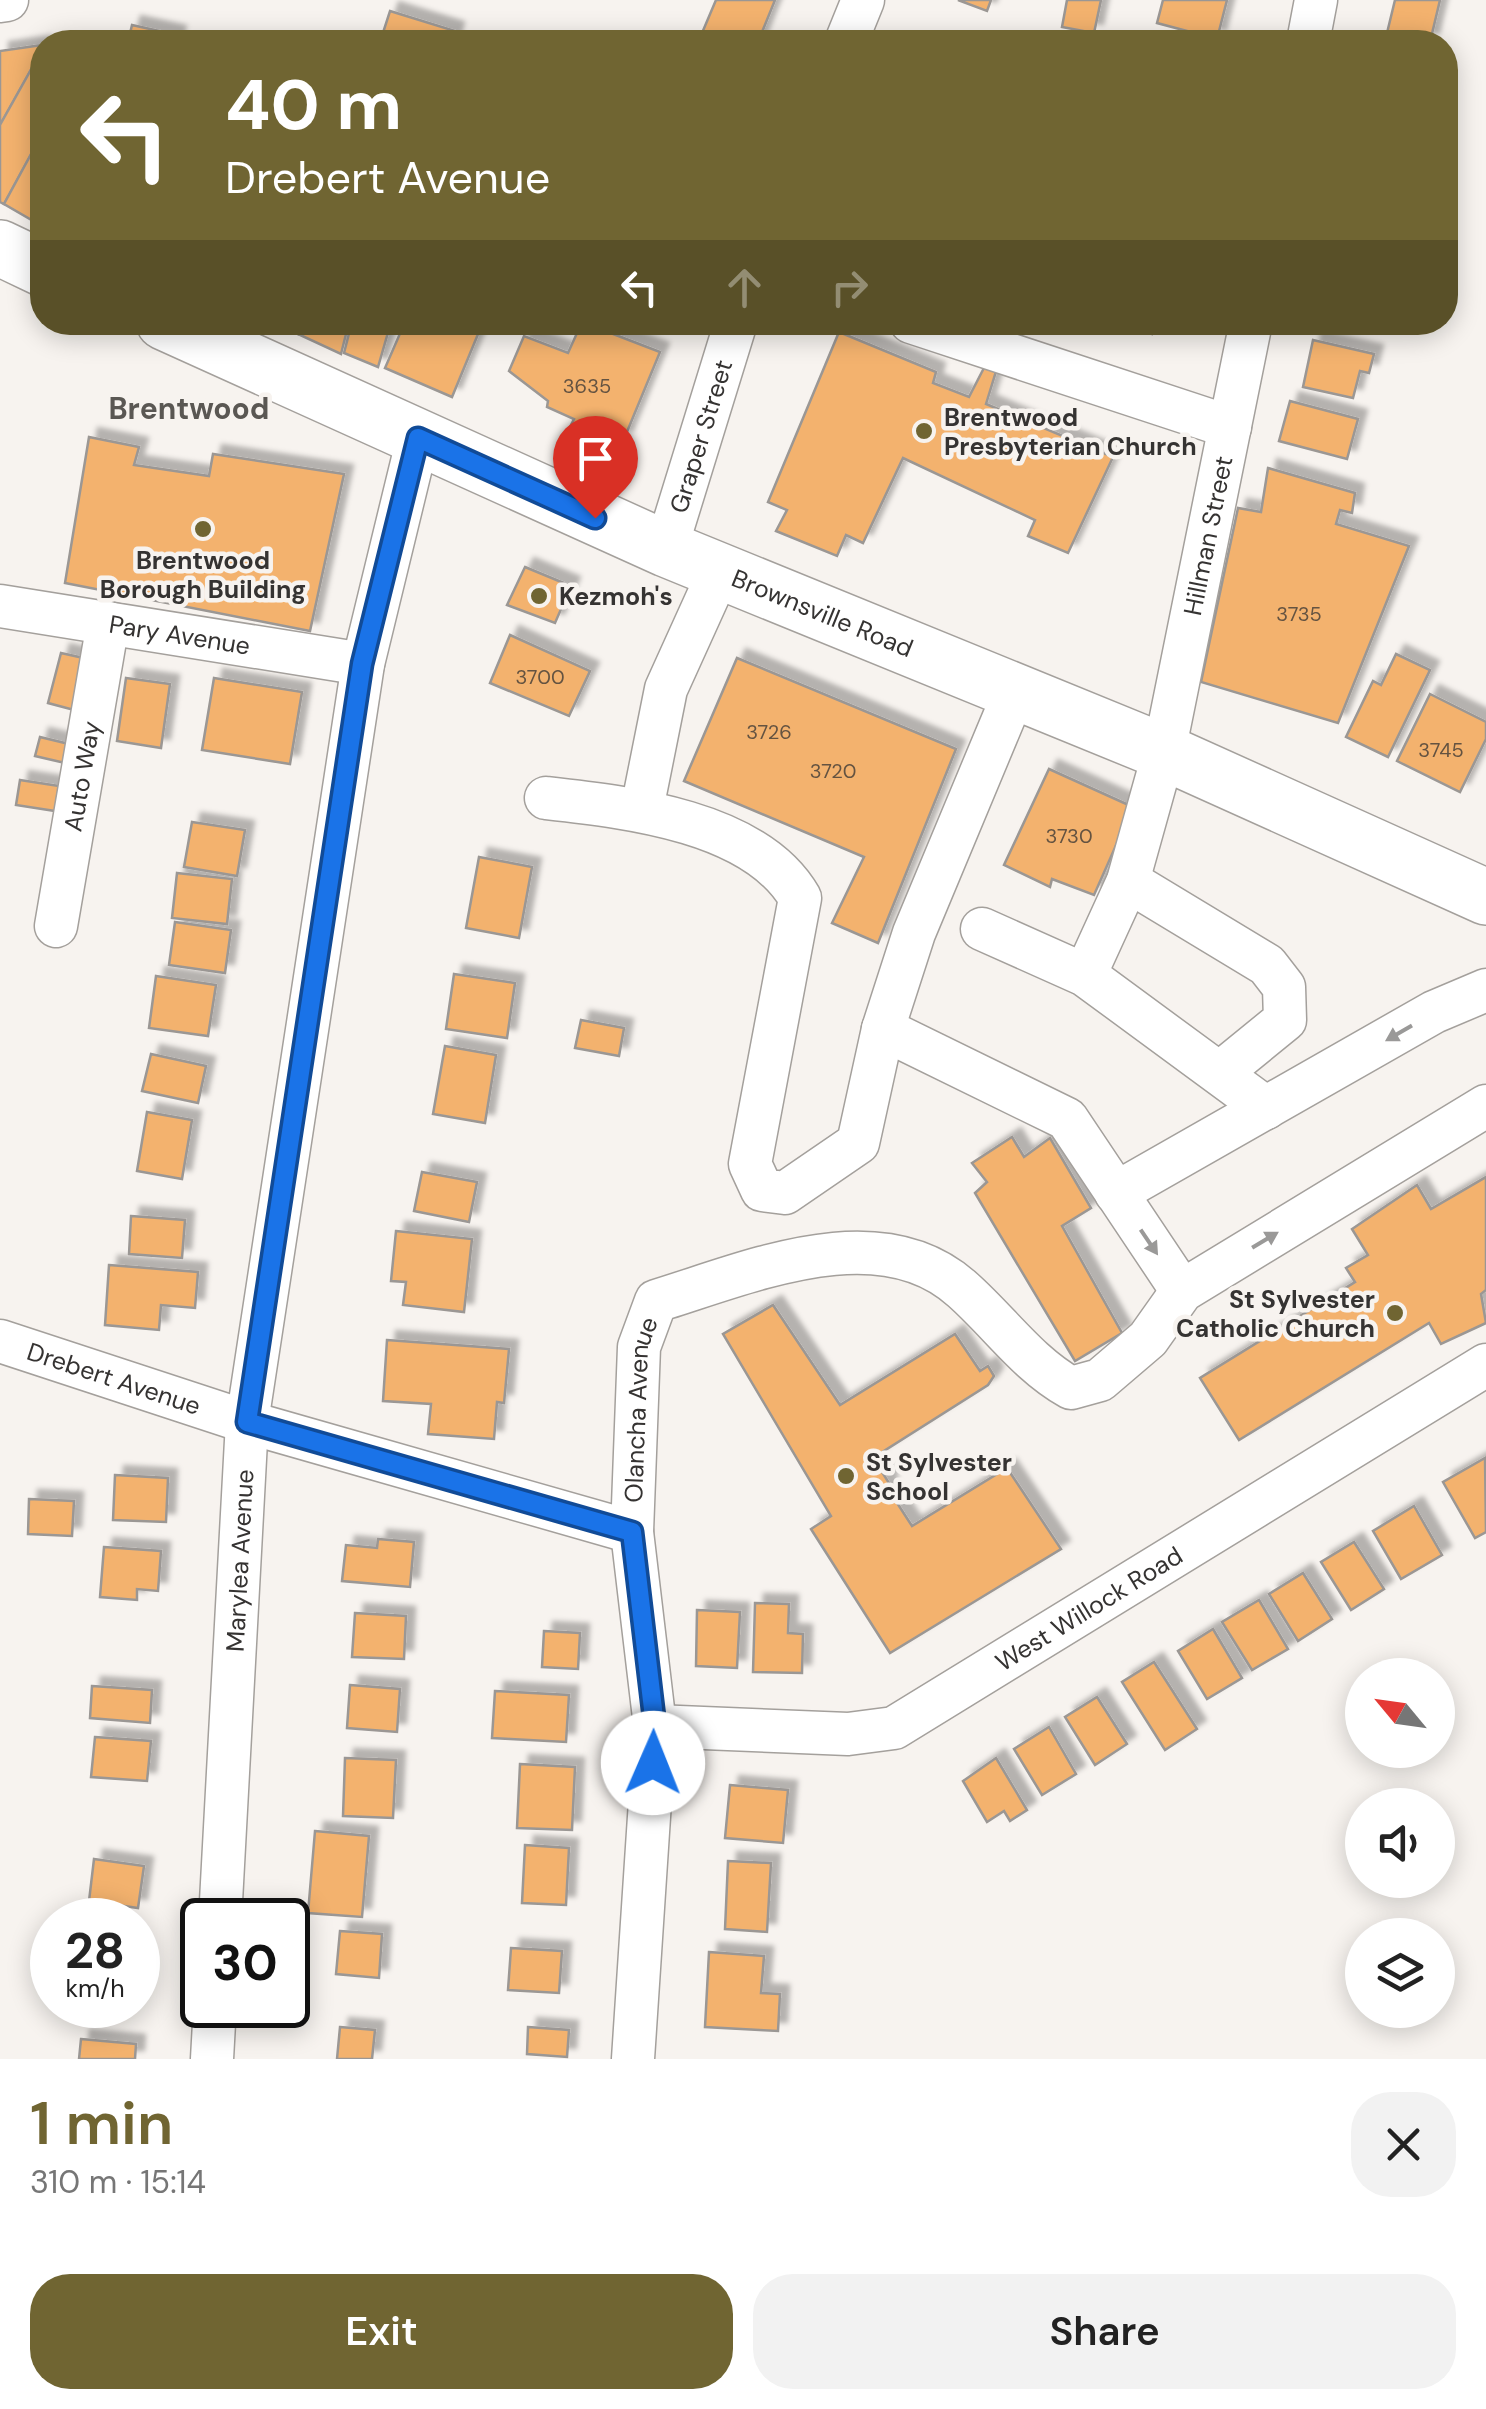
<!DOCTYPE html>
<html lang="en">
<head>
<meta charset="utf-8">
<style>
	body { margin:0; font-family:"DM Sans",sans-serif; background:#f2f2f2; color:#222; height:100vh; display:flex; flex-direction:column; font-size:38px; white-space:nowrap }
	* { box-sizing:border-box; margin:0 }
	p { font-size:32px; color:#767676 }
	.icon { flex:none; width:55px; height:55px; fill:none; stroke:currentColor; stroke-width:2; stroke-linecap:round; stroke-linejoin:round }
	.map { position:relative; height:2059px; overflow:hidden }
	.side { display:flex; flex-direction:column; background:#fff; flex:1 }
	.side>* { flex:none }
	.top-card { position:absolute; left:30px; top:30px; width:1428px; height:305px; border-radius:40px; box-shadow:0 5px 25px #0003; background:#706532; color:#fff; overflow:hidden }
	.needle { width:65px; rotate:299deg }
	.fabs { position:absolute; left:1345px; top:1658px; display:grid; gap:20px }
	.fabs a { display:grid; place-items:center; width:110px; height:110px; border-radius:50%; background:#fff; box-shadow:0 5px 25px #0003; font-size:50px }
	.speed { position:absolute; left:30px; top:1898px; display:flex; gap:20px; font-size:50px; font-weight:700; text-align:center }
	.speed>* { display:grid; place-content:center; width:130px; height:130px; border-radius:50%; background:#fff; box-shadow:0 5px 25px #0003; line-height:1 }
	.speed small { font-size:25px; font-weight:400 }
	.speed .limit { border:5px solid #111; border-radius:15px; background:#fff; color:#111 }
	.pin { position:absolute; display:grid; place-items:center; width:85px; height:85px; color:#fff; margin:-102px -42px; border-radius:50% 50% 50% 0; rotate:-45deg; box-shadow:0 0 10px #0007 }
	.pin .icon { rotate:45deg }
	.me { position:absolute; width:110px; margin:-55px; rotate:1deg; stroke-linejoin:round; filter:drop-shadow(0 0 8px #0008) }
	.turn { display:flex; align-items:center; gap:35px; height:210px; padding:0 30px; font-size:45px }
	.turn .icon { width:130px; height:130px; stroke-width:2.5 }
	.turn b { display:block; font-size:70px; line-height:85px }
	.lanes { display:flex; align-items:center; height:95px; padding:0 30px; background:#0003; justify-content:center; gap:50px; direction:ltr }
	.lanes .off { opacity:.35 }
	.round { display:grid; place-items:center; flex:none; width:105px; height:105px; border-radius:40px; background:#f2f2f2 }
	.overview { display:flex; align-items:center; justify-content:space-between; height:170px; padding:0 30px }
	h1 { font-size:60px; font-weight:600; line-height:75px; color:#706532 }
	.primary-button { display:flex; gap:20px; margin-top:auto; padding:20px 30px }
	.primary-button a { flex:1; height:115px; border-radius:40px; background:#706532; color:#fff; font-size:40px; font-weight:600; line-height:115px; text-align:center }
	.primary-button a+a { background:#f2f2f2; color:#222 }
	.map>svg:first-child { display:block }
	.building { fill:#f3b26e; stroke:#9b9794; stroke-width:2.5; filter:url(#shadow) }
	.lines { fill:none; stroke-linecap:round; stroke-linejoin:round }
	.minor-casing { stroke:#a4a09c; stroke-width:45 }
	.major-casing { stroke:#a4a09c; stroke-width:58 }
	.minor { stroke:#fff; stroke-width:42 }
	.major { stroke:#fff; stroke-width:55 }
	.oneway { fill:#9a9998 }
	.route-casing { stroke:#114b97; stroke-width:25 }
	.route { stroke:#1a73e8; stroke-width:18 }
	.poi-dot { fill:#706532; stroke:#f7f3ef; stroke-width:4 }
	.labels { text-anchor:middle; stroke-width:9; stroke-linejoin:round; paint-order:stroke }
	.number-label { font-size:20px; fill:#645341 }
	.poi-label { font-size:25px; font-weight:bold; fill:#353332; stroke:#f7f3ef; text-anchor:start }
	.street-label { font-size:25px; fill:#353332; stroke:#f7f3ef }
	.quarter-label { font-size:30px; font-weight:bold; fill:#5a5753; stroke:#f7f3ef }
</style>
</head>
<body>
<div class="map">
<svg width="1486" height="2059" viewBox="0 0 1486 2059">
	<defs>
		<filter id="shadow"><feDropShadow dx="9" dy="-9" stdDeviation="2.5" flood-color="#0004"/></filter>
	</defs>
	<rect width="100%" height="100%" fill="#f7f3ef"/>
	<!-- building -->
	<g class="building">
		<path d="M716 0H775L758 42H725L702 33Z"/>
		<path d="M958 0H991L987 11Z"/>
		<path d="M1067 0H1101L1094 33 1062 27Z"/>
		<path d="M1163 0H1227L1217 39 1157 23Z"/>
		<path d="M1395 0H1440L1430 42 1387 33Z"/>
		<path d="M390 11 455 31 452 42H380Z"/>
		<path d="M132 25 177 35 175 42H128Z"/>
		<path d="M42 45V50L0 125V51Z"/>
		<path d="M42 50V134L4 204 0 202V125Z"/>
		<path d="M42 134V226L4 204Z"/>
		<path d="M267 322H301L298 334Z"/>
		<path d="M301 322H349L341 354 298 334Z"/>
		<path d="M352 322H391L378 367 344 353Z"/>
		<path d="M405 322H483L452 397 385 368Z"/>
		<path d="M582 322 660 352 624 439 595 427 591 437 570 427 574 419 547 407 548 401 509 371 524 336 568 353Z"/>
		<path d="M1099 322H1155L1152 334Z"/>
		<path d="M839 332 936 372 933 383 969 397 986 364 997 368 986 404 1113 457 1068 553 1028 536 1035 520 903 458 863 543 846 535 837 556 776 531 787 510 768 502Z"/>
		<path d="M1313 340 1374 354 1369 373 1360 371 1353 398 1303 387Z"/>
		<path d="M1290 401 1358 419 1347 459 1279 441Z"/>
		<path d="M89 437 139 447 134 465 209 476 213 454 344 474 310 631 65 583Z"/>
		<path d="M1268 468 1355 493 1352 513 1340 510 1336 524 1409 546 1338 723 1201 682 1238 508 1261 512Z"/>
		<path d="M525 567 571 586 555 623 507 605Z"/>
		<path d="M510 635 590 671 569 716 490 683Z"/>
		<path d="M61 653 88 659 74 710 48 703Z"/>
		<path d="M1396 654 1430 670 1388 757 1346 737 1373 681 1381 685Z"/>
		<path d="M737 658 956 749 878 943 832 923 864 857 684 781Z"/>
		<path d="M126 678 170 684 161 748 117 741Z"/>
		<path d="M214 678 302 692 290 764 202 750Z"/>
		<path d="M1430 694 1486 722V739L1460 792 1397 761Z"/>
		<path d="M40 737 69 744 65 763 35 756Z"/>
		<path d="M1049 769 1133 807 1094 895 1052 879 1050 887 1004 865Z"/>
		<path d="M20 780 59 786 55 811 16 805Z"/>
		<path d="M192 822 245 830 237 876 184 867Z"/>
		<path d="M479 857 532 867 519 938 466 928Z"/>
		<path d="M177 873 232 879 227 924 172 918Z"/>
		<path d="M175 922 231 930 225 973 169 965Z"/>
		<path d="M454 974 515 983 507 1038 446 1029Z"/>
		<path d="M156 976 216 985 208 1036 149 1028Z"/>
		<path d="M581 1020 624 1028 619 1056 575 1048Z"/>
		<path d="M445 1046 496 1055 485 1123 433 1114Z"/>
		<path d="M151 1054 206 1066 198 1103 142 1091Z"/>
		<path d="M147 1112 192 1120 182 1179 137 1171Z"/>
		<path d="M1012 1137 1024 1157 1050 1138 1091 1208 1062 1226 1122 1333 1075 1361 975 1193 987 1182 972 1163Z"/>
		<path d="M422 1172 477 1182 469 1222 414 1211Z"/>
		<path d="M1486 1177V1290L1481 1294 1486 1323 1441 1344 1429 1323 1239 1440 1200 1378 1355 1282 1346 1268 1368 1255 1352 1229 1417 1185 1431 1209Z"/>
		<path d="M131 1216 185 1220 182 1258 129 1254Z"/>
		<path d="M396 1231 472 1239 464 1312 403 1305 406 1282 391 1281Z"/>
		<path d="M109 1265 198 1272 195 1308 161 1305 159 1330 105 1325Z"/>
		<path d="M773 1305 840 1405 955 1334 980 1371 988 1366 994 1376 988 1385 873 1458 889 1483 886 1486 912 1526 1007 1468 1061 1549 890 1653 811 1529 831 1516 723 1334Z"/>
		<path d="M387 1340 509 1349 504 1403 497 1402 494 1439 428 1434 431 1404 383 1401Z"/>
		<path d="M1485 1458 1486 1532 1475 1538 1443 1482Z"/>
		<path d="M115 1475 168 1478 166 1522 113 1520Z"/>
		<path d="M29 1499 74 1501 72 1536 28 1534Z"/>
		<path d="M1414 1506 1442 1555 1401 1579 1373 1531Z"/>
		<path d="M378 1539 414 1542 410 1587 342 1581 346 1545 377 1548Z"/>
		<path d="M1354 1542 1384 1589 1351 1610 1321 1562Z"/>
		<path d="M104 1547 161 1551 158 1591 137 1589V1600L100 1597Z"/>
		<path d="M1303 1573 1332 1619 1298 1641 1269 1594Z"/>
		<path d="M1259 1600 1288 1649 1252 1670 1222 1622Z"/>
		<path d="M755 1603 789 1604 788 1633 803 1634 802 1673 753 1672Z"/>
		<path d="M697 1610 740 1612 737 1668 696 1666Z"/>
		<path d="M355 1613 406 1616 404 1659 352 1657Z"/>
		<path d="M1213 1629 1242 1678 1207 1699 1178 1651Z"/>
		<path d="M544 1631 580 1633 578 1669 542 1667Z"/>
		<path d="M1154 1662 1197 1729 1165 1750 1122 1682Z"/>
		<path d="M350 1685 400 1689 397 1732 347 1728Z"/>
		<path d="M92 1686 152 1690 150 1723 90 1718Z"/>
		<path d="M495 1691 569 1695 566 1742 492 1738Z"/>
		<path d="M1097 1697 1127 1744 1095 1765 1065 1717Z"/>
		<path d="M1049 1727 1076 1774 1042 1795 1014 1749Z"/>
		<path d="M95 1737 151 1741 147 1781 91 1777Z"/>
		<path d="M345 1758 396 1760 393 1818 343 1816Z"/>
		<path d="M996 1758 1027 1810 1010 1821 1004 1811 987 1822 963 1781Z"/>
		<path d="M520 1764 575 1767 572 1830 517 1828Z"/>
		<path d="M730 1785 788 1790 783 1843 725 1838Z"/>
		<path d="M315 1831 369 1836 362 1917 308 1913Z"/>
		<path d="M525 1845 569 1848 566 1905 522 1903Z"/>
		<path d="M94 1859 144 1866 138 1908 89 1901Z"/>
		<path d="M728 1861 771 1863 767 1932 725 1929Z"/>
		<path d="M340 1931 382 1934 379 1978 336 1974Z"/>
		<path d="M511 1948 562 1951 559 1993 508 1990Z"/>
		<path d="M709 1952 764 1956 761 1993 780 1994 778 2031 705 2027Z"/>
		<path d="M340 2027 375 2030 372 2059H337Z"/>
		<path d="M528 2027 569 2030 567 2057 527 2054Z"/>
		<path d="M81 2039 136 2044 135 2059H79Z"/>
	</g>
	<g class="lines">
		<defs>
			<g id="minor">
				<path d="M0 1 7 0"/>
				<path d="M846 42 863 0"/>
				<path d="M1308 42 1316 0"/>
				<path d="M911 322 1230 427"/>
				<path id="s1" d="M666 549 736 322"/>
				<path id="s2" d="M0 606 363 664"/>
				<path d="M1015 691 914 933 883 1029 1067 1119 1182 1291"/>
				<path d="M546 798C627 807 756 821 800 898L750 1164 762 1190 785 1193 858 1143 883 1029"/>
				<path d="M642 809 666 689 719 572"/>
				<path d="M1128 881 1267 965 1284 987 1285 1020 1220 1073"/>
				<path id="s3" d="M56 926 108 623"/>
				<path d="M982 929 1085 975 1266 1108"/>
				<path id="s4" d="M1085 975 1128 881 1164 752 1251 322"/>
				<path d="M1116 1193 1434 1012 1486 990"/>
				<path id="s5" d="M0 1341 247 1422 632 1532"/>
				<path id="s6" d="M655 1726 848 1734 894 1728 1486 1365"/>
				<path id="s7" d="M220 1920 247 1422 363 664 418 438"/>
				<path d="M212 2059 215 2005"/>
				<path id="s8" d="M633 2059 655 1726 632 1532 639 1347 656 1301C748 1273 880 1214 963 1290 1000 1323 1028 1364 1071 1388L1100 1380 1148 1339 1182 1291 1486 1106"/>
			</g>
			<g id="major">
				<path d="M0 248 42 268"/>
				<path id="s9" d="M164 322 666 549 1164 752 1486 897"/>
			</g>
		</defs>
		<!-- minor casing -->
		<use href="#minor" class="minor-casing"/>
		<!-- major casing -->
		<use href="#major" class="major-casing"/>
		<!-- minor -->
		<use href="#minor" class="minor"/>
		<!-- major -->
		<use href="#major" class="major"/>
	</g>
	<!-- one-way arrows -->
	<defs><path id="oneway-solid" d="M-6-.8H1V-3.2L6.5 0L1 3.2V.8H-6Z" transform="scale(2.5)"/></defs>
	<g class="oneway">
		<use href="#oneway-solid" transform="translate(1399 1033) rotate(150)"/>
		<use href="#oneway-solid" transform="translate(1265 1240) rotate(-31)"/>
		<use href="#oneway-solid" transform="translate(1149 1242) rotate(56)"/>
	</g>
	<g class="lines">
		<defs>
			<path id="route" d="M595 518 418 438 362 664 247 1422 632 1532 655 1726 653 1763"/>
		</defs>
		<!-- route casing -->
		<use href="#route" class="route-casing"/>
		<!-- route -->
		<use href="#route" class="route"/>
	</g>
	<!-- markers -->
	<g class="poi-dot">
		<circle cx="924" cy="431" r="10"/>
		<circle cx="203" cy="529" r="10"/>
		<circle cx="539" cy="596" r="10"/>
		<circle cx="1395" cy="1313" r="10"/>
		<circle cx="846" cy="1476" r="10"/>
	</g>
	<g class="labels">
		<!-- number labels -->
		<g class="number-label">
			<text x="587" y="393">3635</text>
			<text x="1299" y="621">3735</text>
			<text x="540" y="684">3700</text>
			<text x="769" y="739">3726</text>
			<text x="1441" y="757">3745</text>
			<text x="833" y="778">3720</text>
			<text x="1069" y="843">3730</text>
		</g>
		<!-- poi labels -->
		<g class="poi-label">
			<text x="944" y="426">Brentwood<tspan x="944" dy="29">Presbyterian Church</tspan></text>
			<text x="203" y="569" text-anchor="middle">Brentwood<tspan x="203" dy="29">Borough Building</tspan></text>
			<text x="559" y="605">Kezmoh's</text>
			<text x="1375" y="1308" text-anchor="end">St Sylvester<tspan x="1375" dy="29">Catholic Church</tspan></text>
			<text x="866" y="1471">St Sylvester<tspan x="866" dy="29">School</tspan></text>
		</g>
		<!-- street labels -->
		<g class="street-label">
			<text dy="9" stroke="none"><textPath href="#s1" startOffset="118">Graper Street</textPath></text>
			<text dy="9" stroke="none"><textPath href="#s4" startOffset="458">Hillman Street</textPath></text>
			<text dy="9" stroke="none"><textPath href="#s9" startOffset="720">Brownsville Road</textPath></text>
			<text dy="9" stroke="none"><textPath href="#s2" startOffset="182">Pary Avenue</textPath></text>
			<text dy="9" stroke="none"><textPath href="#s3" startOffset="152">Auto Way</textPath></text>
			<text dy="9" stroke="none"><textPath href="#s5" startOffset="120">Drebert Avenue</textPath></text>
			<text dy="9" stroke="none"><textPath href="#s8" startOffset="652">Olancha Avenue</textPath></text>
			<text dy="9" stroke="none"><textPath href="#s7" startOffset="360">Marylea Avenue</textPath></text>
			<text dy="9" stroke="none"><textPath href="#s6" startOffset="468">West Willock Road</textPath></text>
		</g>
		<!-- quarter labels -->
		<g class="quarter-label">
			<text x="189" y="419">Brentwood</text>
		</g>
	</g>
</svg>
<div class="fabs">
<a><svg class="needle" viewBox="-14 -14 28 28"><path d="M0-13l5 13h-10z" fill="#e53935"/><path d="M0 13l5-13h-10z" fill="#767676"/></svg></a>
<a><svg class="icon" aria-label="sound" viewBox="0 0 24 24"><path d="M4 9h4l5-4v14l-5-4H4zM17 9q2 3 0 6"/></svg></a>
<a><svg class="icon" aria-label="layers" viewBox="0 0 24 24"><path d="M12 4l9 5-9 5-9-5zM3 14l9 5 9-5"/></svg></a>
</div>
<div class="speed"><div>28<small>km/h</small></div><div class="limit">30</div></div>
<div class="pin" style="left:595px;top:518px;background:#d93025"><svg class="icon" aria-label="arrive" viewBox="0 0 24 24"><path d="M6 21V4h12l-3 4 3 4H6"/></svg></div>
<svg class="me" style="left:653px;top:1763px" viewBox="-20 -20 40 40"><circle r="19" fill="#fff"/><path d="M0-13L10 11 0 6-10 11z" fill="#1a73e8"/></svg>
<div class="top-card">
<div class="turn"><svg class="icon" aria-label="left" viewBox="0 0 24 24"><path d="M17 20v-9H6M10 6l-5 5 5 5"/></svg><div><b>40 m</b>Drebert Avenue</div></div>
<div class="lanes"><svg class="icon" aria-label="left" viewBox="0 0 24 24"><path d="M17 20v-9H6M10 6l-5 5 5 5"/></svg><svg class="icon off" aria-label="ahead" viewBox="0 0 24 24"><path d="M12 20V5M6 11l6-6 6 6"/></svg><svg class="icon off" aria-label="right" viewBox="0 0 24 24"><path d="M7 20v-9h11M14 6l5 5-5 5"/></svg></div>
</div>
</div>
<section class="side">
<div class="overview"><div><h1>1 min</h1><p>310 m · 15:14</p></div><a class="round"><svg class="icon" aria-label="close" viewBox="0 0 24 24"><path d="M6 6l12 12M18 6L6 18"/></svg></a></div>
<div class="primary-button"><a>Exit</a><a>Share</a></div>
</section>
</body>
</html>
